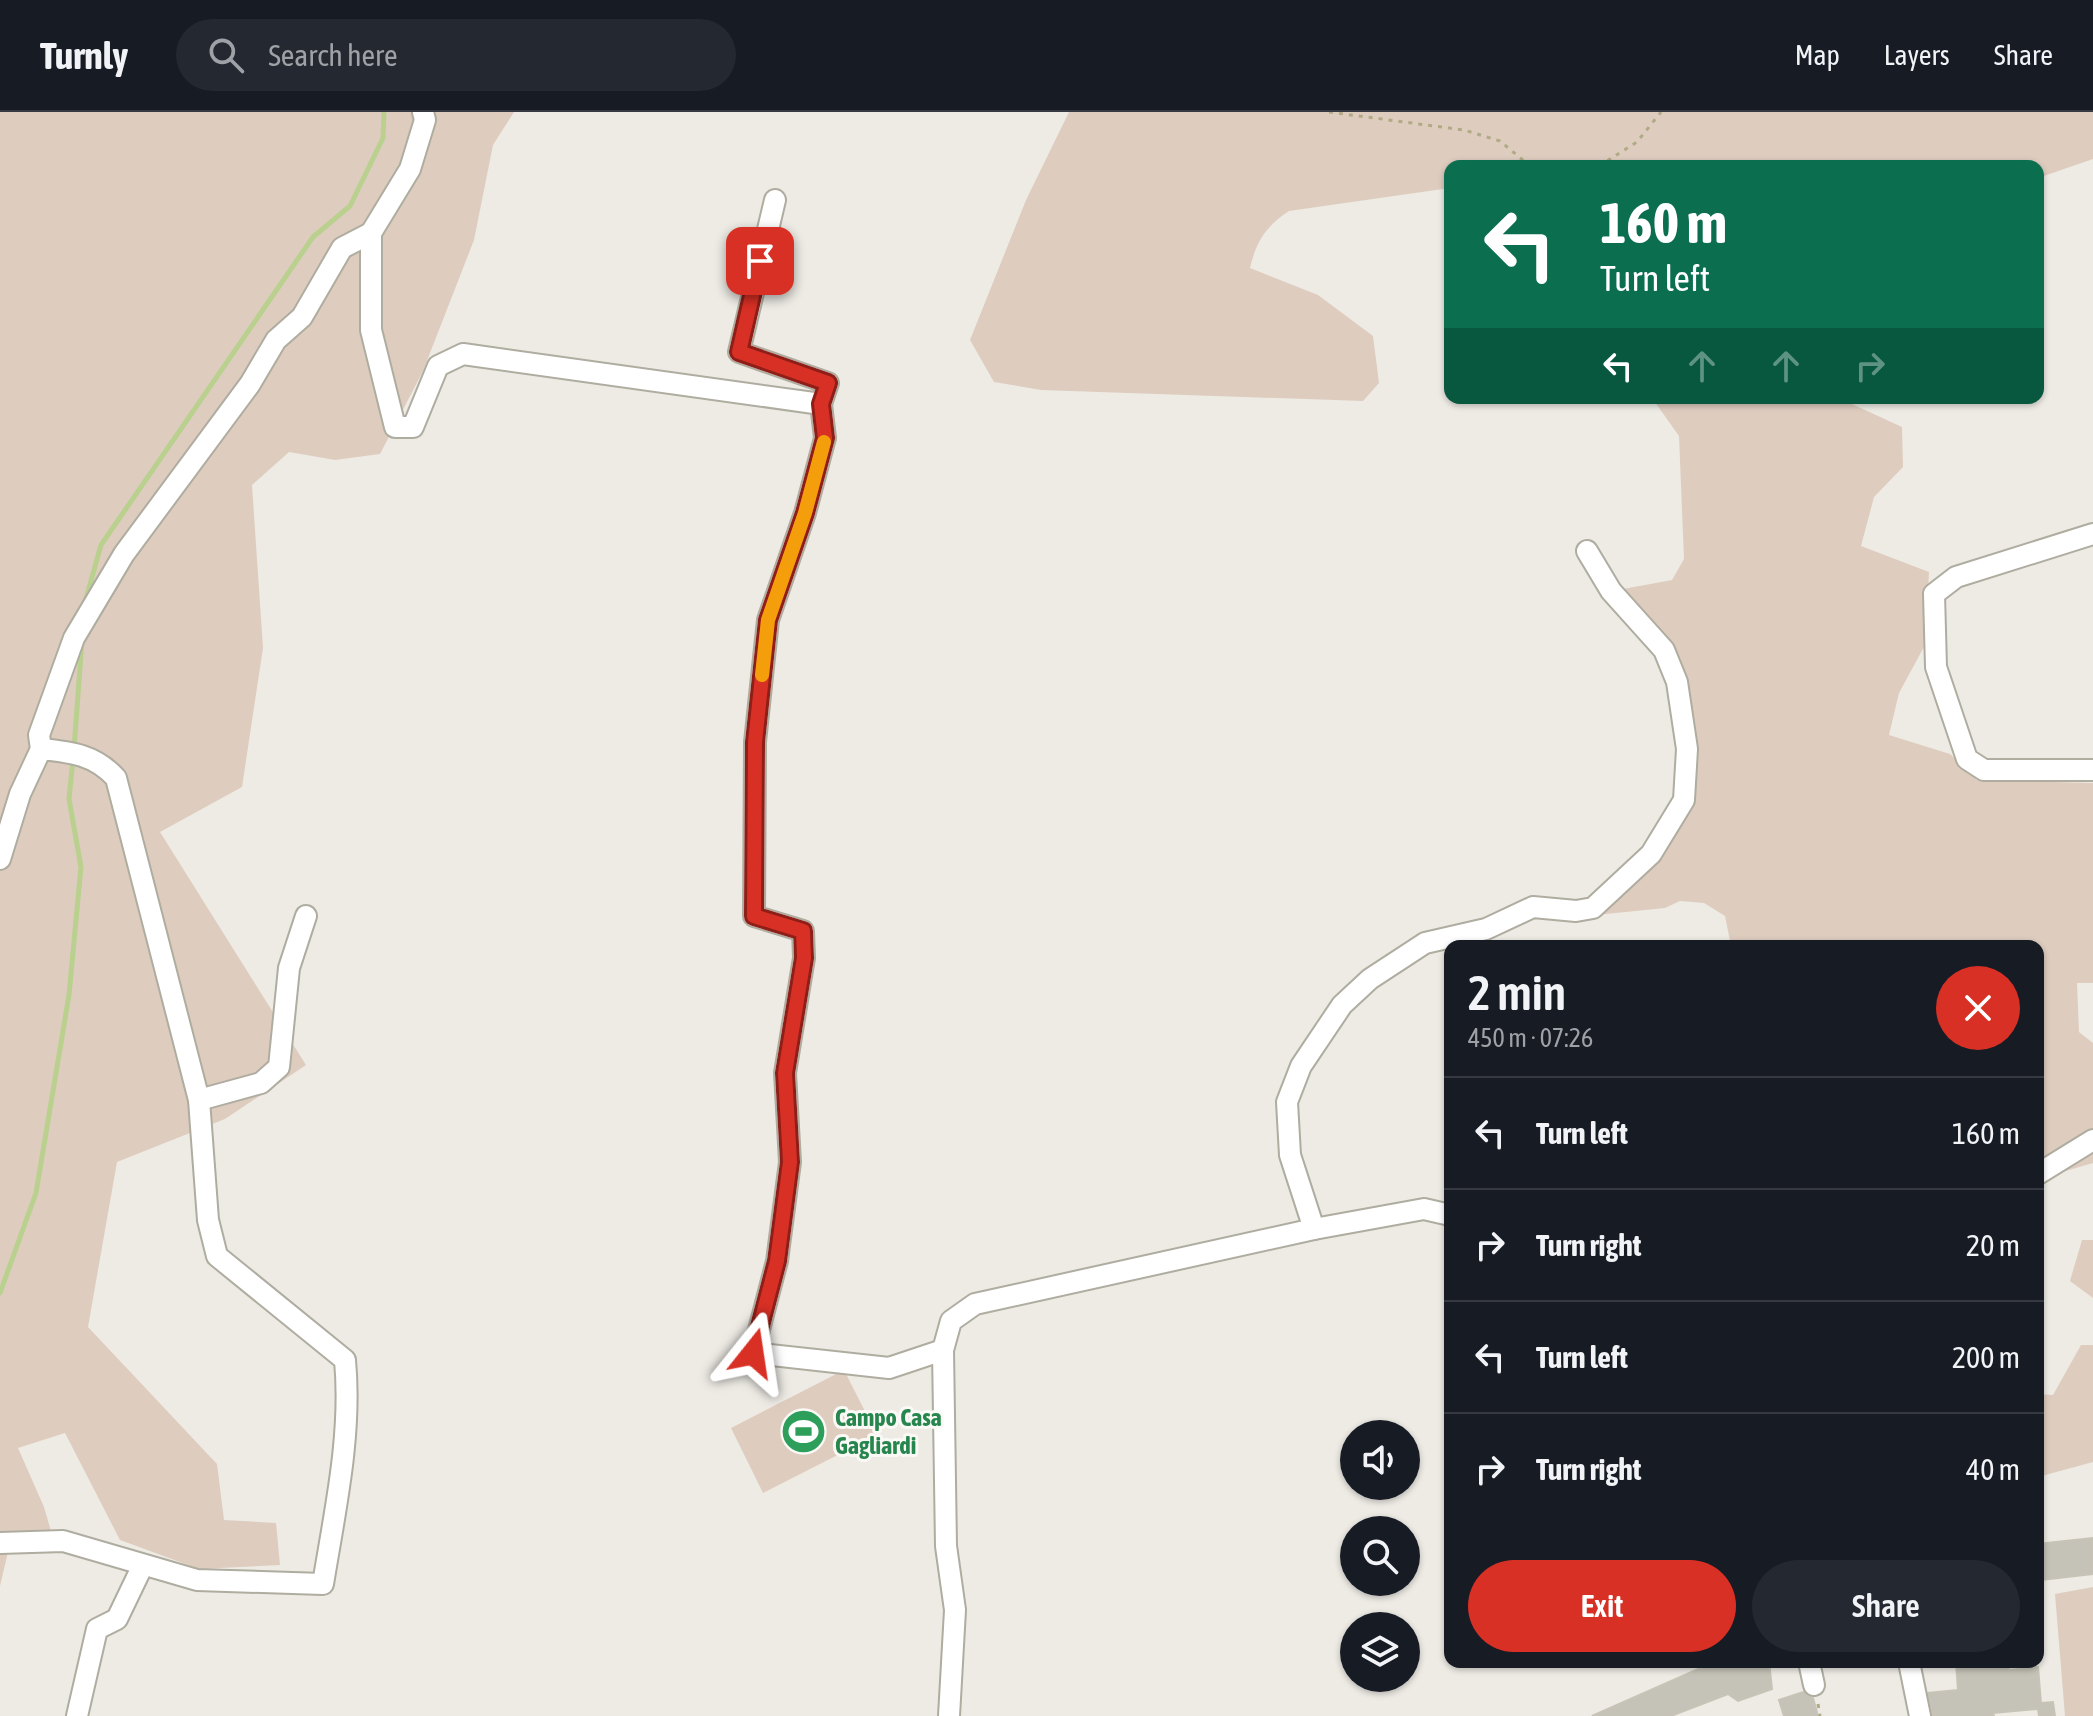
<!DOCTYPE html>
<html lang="en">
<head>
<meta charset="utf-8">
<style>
	body { margin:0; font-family:"Asap Condensed",sans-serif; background:#242831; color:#f1f3f6; height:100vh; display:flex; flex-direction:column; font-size:30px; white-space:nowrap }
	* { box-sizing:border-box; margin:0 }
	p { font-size:26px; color:#9ea1a6 }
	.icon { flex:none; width:44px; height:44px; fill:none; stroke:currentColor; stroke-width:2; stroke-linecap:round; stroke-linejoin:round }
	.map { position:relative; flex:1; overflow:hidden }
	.drawer { position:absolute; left:1444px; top:828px; width:600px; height:728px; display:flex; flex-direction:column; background:#171b24; border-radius:16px; box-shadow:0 2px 6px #0004 }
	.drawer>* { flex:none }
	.banner { position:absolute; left:1444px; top:48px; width:600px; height:244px; border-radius:16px; box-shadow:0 2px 6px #0004; background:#0b6e4f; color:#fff; overflow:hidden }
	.buttons { position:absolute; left:1340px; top:1308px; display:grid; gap:16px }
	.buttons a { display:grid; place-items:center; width:80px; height:80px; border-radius:50%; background:#171b24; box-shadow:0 2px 6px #0004; font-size:40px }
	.pin { position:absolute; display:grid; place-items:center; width:68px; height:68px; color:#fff; margin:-34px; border-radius:16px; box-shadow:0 4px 12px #0006 }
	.me { position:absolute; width:88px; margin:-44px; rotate:15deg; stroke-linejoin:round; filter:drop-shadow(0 0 6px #0008) }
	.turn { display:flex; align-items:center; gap:28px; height:168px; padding:0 24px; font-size:36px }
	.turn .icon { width:104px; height:104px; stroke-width:2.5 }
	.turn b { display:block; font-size:56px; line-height:68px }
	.lanes { display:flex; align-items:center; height:76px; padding:0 24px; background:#0003; justify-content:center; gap:40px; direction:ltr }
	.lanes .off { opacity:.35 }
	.round { display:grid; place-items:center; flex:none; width:84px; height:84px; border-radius:42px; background:#242831 }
	.head { display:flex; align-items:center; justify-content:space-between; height:136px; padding:0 24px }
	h1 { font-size:48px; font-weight:600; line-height:60px }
	.cta { display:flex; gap:16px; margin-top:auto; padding:16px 24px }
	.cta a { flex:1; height:92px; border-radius:48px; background:#d93025; color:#fff; font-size:32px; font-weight:600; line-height:92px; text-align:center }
	.cta a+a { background:#242831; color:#f1f3f6 }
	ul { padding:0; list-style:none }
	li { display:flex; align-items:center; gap:24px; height:112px; padding:0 24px; border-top:2px solid #363941 }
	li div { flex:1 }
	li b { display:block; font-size:30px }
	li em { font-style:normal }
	header { display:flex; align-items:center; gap:48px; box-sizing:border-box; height:112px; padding:0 40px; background:#171b24; border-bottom:2px solid #363941 }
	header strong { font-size:38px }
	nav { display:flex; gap:44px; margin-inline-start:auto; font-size:28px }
	.search { width:560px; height:72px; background:#242831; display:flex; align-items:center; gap:20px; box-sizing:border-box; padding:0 28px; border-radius:44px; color:#9ea1a6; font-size:30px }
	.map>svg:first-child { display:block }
	.green { fill:#decdbf }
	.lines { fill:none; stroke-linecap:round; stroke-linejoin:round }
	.stream { stroke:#bad08f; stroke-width:5 }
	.building { fill:#c5c2b7; stroke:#c7c4b7; stroke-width:2 }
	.minor-casing { stroke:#afaca0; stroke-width:24 }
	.path { stroke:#b0ab86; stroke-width:3; stroke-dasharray:4 6; stroke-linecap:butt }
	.minor { stroke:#fff; stroke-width:20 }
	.route-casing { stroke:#8d1f18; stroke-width:20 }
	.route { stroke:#d93025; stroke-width:14 }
	.slow { stroke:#f59e0b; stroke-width:14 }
	.labels { text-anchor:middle; stroke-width:6; stroke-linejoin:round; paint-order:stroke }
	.leisure-label { font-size:24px; font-weight:bold; fill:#27864d; stroke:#faf9f6; text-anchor:start }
</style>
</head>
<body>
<header>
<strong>Turnly</strong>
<div class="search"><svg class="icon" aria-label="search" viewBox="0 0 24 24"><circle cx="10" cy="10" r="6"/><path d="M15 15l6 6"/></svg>Search here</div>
<nav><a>Map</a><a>Layers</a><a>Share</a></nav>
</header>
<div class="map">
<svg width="2093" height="1604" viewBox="0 0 2093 1604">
	<rect width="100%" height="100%" fill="#eeebe5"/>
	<!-- green -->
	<g class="green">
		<path d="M0 0H514L493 33 474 128 423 259 380 342 335 348 289 340 252 373 263 536 242 675 160 720 306 953 225 1007 117 1050 88 1215 217 1352 224 1408 276 1411 280 1453 199 1457 120 1428 65 1321 18 1336 44 1395 53 1426 8 1440 0 1474Z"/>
		<path d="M1069 0H2093V47L2038 66V54H1450V76L1289 99C1266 114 1256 130 1250 156L1318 183 1373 224 1379 271 1363 289 1041 278 994 270 970 228 1026 88Z"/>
		<path d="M1652 286H1839L1902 315 1903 355 1874 385 1861 434 1929 460 1925 533 1899 581 1889 623 1950 642 1977 668 2093 671V871H2077L2079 920 2093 931V1051L2038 1067V834H1731L1725 804 1704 791 1680 789 1665 796 1596 803 1656 745 1694 658 1693 608 1687 572 1674 537 1623 477 1672 468 1684 447 1679 324Z"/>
		<path d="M2082 1128H2093V1186L2070 1169Z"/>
		<path d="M2081 1233H2093V1350L2038 1365V1282L2053 1283Z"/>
		<path d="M844 1258 877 1323 763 1381 731 1316Z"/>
		<path d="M2093 1475V1604H2065L2055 1482Z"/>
	</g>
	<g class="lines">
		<!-- stream -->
		<g class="stream">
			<path d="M84 494 101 433 313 125 350 94 383 26 384 0"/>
			<path d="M74 637 82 528"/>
			<path d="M0 1181 36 1081 69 883 81 755 69 687 73 647"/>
		</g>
	</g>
	<!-- building -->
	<g class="building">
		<path d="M2093 1426V1462L2042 1468 2038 1432Z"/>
		<path d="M1714 1550H1769L1772 1577 1738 1589 1728 1582 1671 1604H1592Z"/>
		<path d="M1956 1550H2009V1558L2038 1555 2041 1591 2053 1590 2055 1604H2039L2038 1597 1993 1601 1994 1604H1933L1928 1581 1958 1578Z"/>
		<path d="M1803 1580 1813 1586 1818 1604H1784L1779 1588Z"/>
	</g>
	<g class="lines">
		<defs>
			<g id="minor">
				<path d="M371 121 410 57 425 8 423 0"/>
				<path d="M821 292 825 326 805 401 768 508 755 630 754 804 803 819 804 846 785 961 790 1050 777 1149 753 1241 889 1256 943 1238"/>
				<path d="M2093 422 1956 465 1934 482 1936 555 1967 647 1984 658H2093"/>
				<path d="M41 637 39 623 74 526 124 442 250 272 276 228 302 205 342 136 371 121V218L395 315H413L438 254 463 242 821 292 828 271 739 240 775 88"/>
				<path d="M0 747 20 682 41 637C72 640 95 643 116 666L199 988 208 1108 217 1144 345 1248C352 1323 335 1398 323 1472L197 1468 63 1429 0 1431"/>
				<path d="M199 988 261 971 279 955 289 856 306 804"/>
				<path d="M2038 1062 2093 1028"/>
				<path d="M1450 1103 1424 1097 1314 1117 1290 1043 1287 990 1301 954 1342 893 1370 867 1425 831 1486 817 1533 795 1576 799 1593 796 1651 742 1684 688 1687 637 1677 570 1664 538 1611 479 1587 439"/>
				<path d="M1809 1550 1814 1573"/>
				<path d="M1909 1550 1920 1604"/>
				<path d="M77 1604 97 1517 117 1507 142 1455"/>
				<path d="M949 1604 955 1498 946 1434 943 1238 951 1209 975 1192 1314 1117"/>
			</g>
		</defs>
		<!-- minor casing -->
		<use href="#minor" class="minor-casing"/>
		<!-- path -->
		<g class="path">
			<path d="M1329 0 1464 18 1500 29 1530 54"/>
			<path d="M1599 54 1637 30 1661 0"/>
			<path d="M1818 1592 1820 1604"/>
		</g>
		<!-- minor -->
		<use href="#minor" class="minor"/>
	</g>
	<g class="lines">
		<defs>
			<path id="route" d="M753 1241 777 1149 790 1050 785 961 804 846 803 819 754 804 755 630 768 508 805 401 825 326 821 292 828 271 739 240 760 149"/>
		</defs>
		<!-- route casing -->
		<use href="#route" class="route-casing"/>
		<!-- route -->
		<use href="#route" class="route"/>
		<!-- slow -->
		<path class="slow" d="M762 563 768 508 805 401 824 330"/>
	</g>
	<!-- icons -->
	<defs>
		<symbol id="stadium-disc" viewBox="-11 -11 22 22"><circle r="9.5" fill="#2e9e5b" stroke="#faf9f6"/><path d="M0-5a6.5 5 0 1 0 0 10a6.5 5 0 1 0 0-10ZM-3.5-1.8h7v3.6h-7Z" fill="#fff"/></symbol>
	</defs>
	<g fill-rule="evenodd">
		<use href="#stadium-disc" x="778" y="1294" width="51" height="51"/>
	</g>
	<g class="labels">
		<!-- leisure labels -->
		<g class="leisure-label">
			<text x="835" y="1314">Campo Casa<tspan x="835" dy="28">Gagliardi</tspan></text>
		</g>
	</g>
</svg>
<div class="buttons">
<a><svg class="icon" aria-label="sound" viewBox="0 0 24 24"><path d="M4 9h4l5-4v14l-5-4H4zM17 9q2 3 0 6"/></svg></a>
<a><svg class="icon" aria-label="search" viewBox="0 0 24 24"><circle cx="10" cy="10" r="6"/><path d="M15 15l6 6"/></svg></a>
<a><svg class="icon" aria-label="layers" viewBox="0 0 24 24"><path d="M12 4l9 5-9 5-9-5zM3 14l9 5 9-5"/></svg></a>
</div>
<div class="pin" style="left:760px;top:149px;background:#d93025"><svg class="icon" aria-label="arrive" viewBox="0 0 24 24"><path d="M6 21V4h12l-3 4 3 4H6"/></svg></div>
<svg class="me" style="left:753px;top:1241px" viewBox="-20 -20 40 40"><path d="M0-17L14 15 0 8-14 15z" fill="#d93025" stroke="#fff" stroke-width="4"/></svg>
<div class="banner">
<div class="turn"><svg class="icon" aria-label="left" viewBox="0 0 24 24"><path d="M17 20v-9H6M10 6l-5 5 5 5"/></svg><div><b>160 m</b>Turn left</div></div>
<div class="lanes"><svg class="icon" aria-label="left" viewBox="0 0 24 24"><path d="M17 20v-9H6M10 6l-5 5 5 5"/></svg><svg class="icon off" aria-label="ahead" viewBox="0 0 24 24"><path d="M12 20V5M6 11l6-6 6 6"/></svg><svg class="icon off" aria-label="ahead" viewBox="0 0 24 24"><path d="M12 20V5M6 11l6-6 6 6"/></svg><svg class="icon off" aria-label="right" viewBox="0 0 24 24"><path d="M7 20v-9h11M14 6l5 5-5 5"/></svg></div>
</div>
<section class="drawer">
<div class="head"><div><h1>2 min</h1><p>450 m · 07:26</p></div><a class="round" style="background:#d93025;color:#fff"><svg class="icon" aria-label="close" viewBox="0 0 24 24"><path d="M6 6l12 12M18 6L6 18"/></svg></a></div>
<ul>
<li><svg class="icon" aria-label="left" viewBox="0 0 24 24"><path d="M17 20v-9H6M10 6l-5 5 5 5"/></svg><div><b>Turn left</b></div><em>160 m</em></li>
<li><svg class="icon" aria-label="right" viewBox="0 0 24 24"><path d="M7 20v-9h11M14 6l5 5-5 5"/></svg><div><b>Turn right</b></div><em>20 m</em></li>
<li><svg class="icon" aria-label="left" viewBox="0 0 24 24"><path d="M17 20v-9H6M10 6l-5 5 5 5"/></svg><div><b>Turn left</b></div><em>200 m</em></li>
<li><svg class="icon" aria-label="right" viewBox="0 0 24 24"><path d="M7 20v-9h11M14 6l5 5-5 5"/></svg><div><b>Turn right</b></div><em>40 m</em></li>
</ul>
<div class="cta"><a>Exit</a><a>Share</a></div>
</section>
</div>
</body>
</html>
